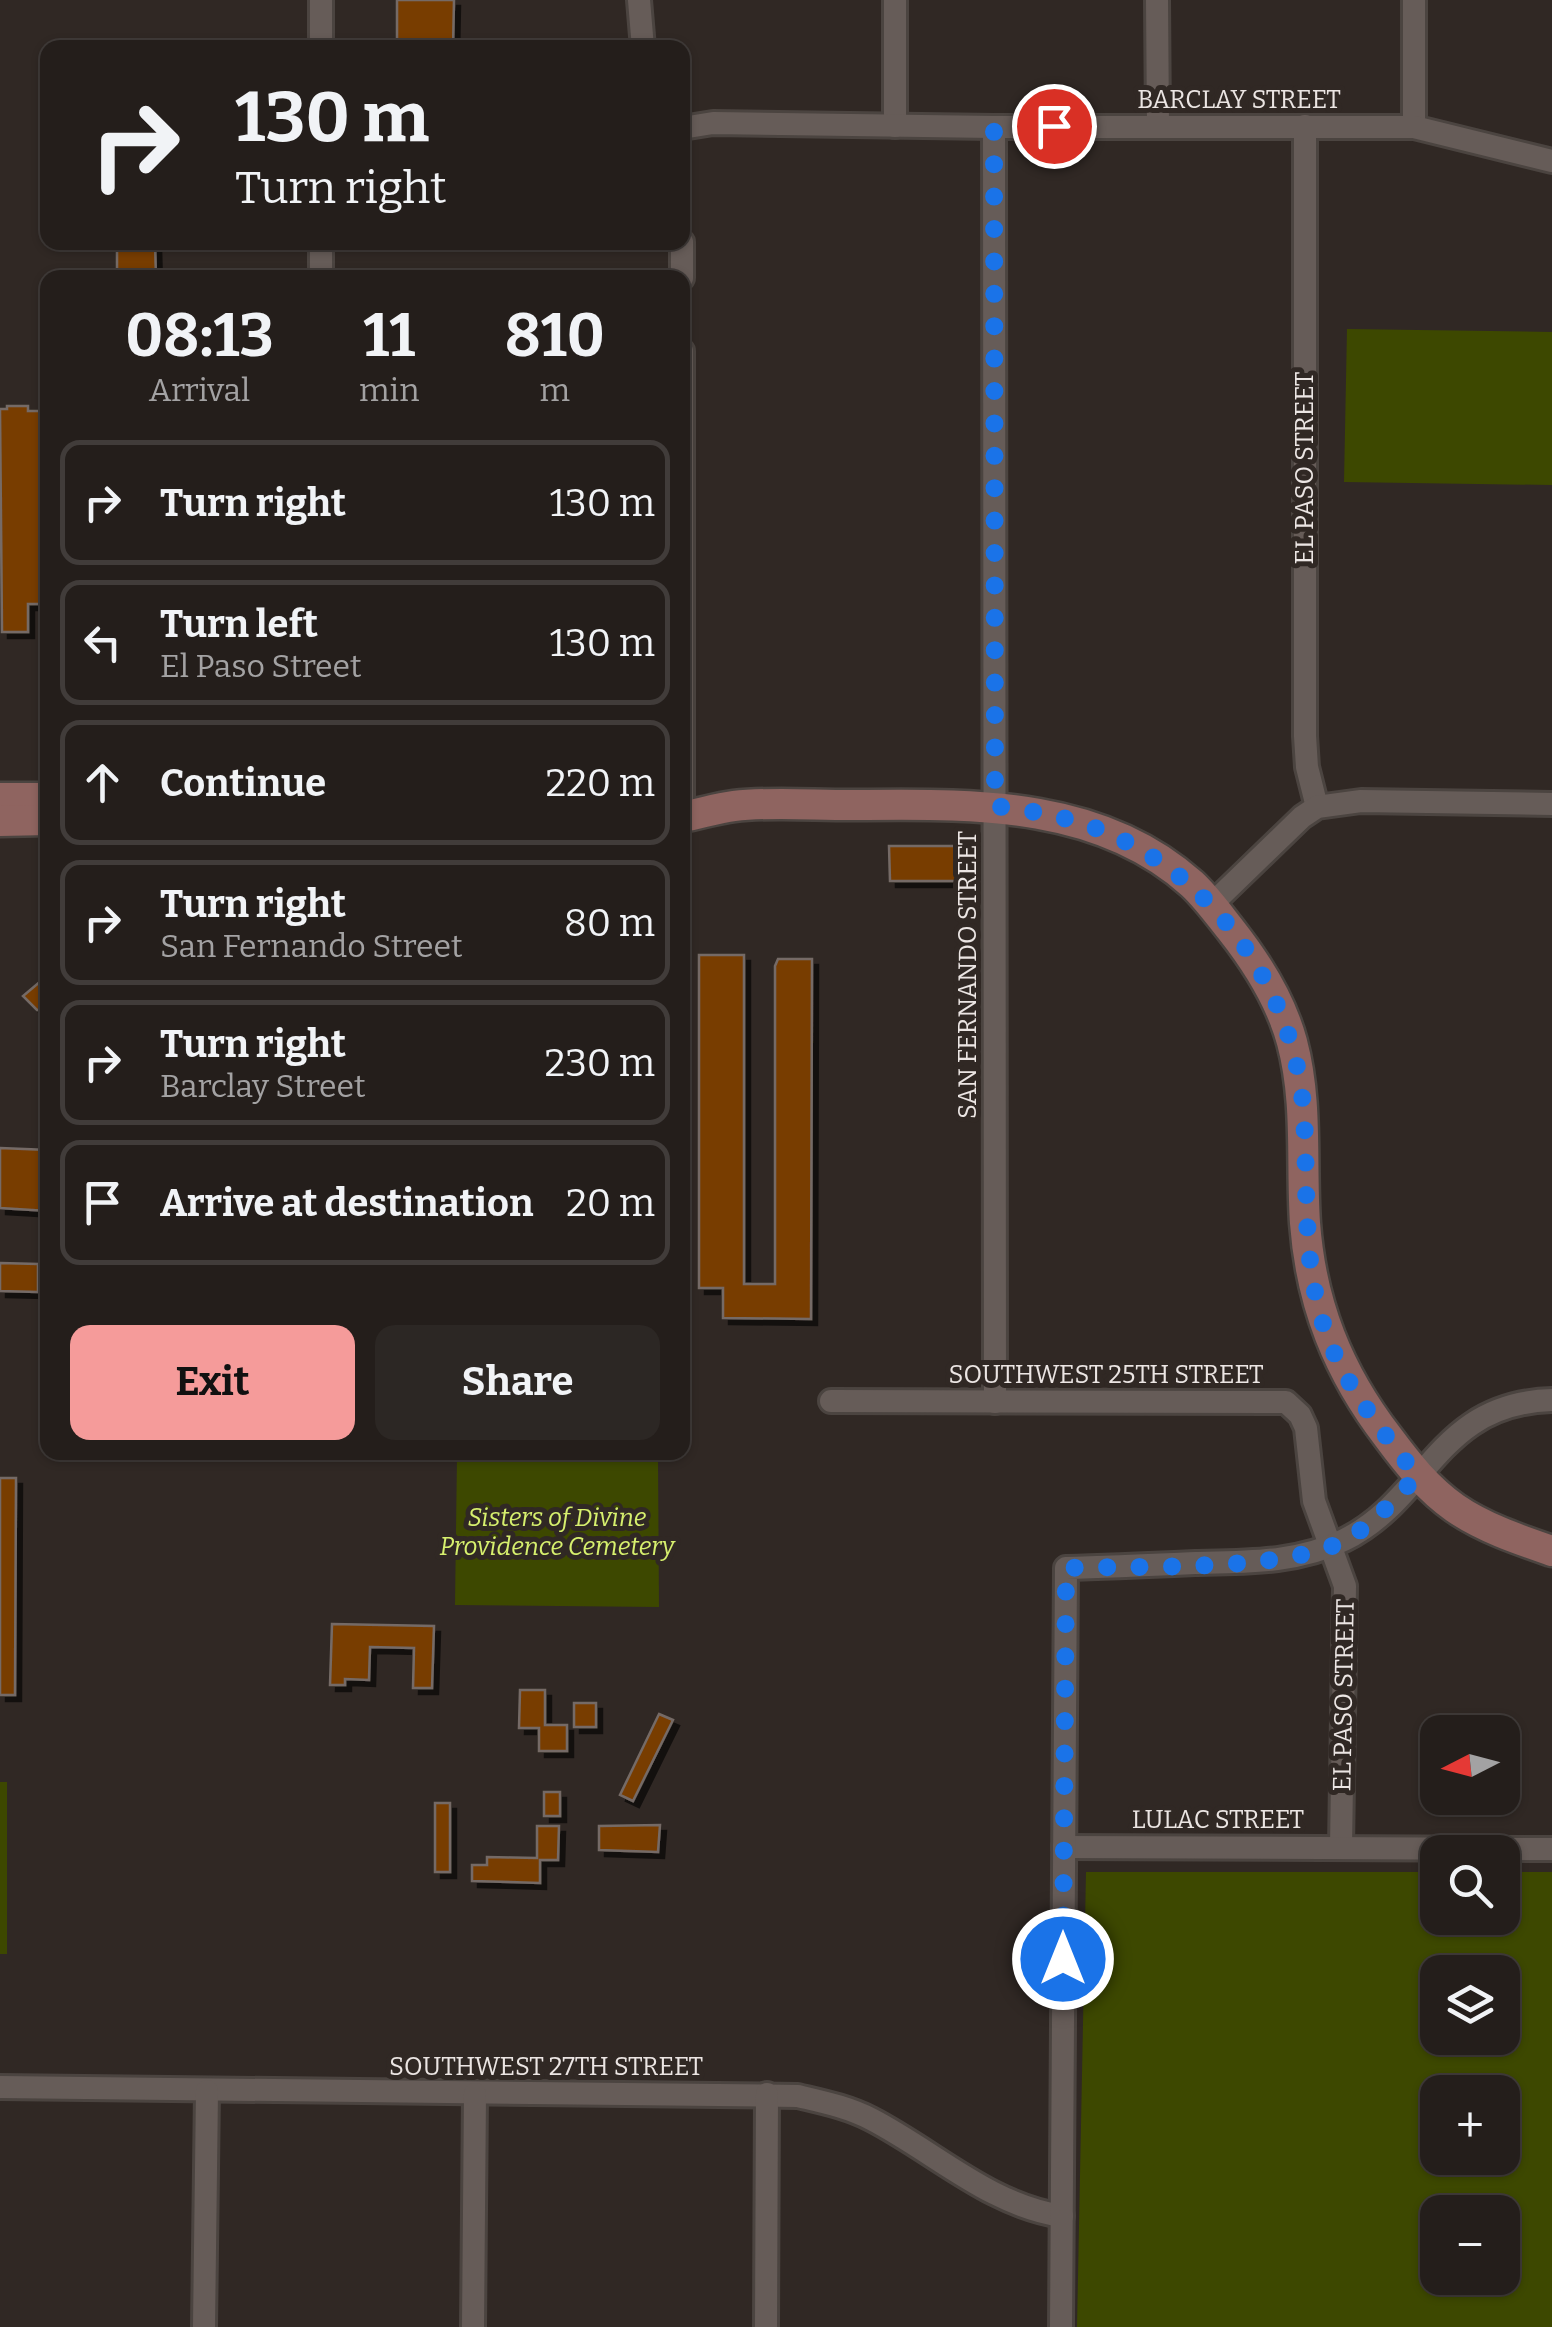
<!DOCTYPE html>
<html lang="en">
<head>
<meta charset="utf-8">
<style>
	body { margin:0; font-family:Bitter,serif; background:#2c2724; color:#f1f3f6; height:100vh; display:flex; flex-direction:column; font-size:38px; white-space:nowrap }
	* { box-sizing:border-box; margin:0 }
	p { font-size:32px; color:#a3a2a3 }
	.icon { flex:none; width:55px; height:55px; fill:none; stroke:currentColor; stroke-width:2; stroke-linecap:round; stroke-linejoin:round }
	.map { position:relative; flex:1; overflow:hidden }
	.details { position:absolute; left:40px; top:270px; width:650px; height:1190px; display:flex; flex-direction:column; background:#241e1b; border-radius:20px; box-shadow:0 2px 8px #0004,0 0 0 2px #413c3a }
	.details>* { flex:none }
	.top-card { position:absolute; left:40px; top:40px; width:650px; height:210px; border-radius:20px; box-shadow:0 2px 8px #0004,0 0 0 2px #413c3a; background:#241e1b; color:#f1f3f6; overflow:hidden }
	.needle { width:65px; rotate:264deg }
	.buttons { position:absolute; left:1420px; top:1715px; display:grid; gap:20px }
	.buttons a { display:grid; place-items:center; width:100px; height:100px; border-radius:20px; background:#241e1b; box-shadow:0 2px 8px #0004,0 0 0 2px #413c3a; font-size:50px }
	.pin { position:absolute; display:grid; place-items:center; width:85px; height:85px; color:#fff; margin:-42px; border:5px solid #fff; border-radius:50%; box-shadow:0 2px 10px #0007 }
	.me { position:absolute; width:110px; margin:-55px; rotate:0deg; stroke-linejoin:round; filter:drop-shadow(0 0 8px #0008) }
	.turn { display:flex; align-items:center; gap:35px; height:210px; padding:0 30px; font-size:45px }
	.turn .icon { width:130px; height:130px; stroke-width:2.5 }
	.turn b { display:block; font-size:70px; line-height:85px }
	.eta { display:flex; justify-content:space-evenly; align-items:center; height:170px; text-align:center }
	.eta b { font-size:60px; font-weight:700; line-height:70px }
	.primary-button { display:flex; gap:20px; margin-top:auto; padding:20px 30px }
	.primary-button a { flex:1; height:115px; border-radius:20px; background:#f59b9a; color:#111; font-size:40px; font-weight:700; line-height:115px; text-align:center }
	.primary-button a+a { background:#2c2724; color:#f1f3f6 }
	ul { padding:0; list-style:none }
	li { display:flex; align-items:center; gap:30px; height:125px; margin:0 20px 15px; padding:0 10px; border:5px solid #413c3a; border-radius:20px }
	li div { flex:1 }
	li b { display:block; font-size:38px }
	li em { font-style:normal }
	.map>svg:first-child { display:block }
	.green { fill:#3d4800; fill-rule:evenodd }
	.building { fill:#783d04; stroke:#746b66; stroke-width:2.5; filter:url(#shadow) }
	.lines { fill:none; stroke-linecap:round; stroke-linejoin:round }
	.minor-casing { stroke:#4b4440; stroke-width:28 }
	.secondary-casing { stroke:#4b4440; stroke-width:35 }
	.minor { stroke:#665c58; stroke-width:22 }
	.secondary { stroke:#8f6460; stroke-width:30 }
	.route { stroke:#1a73e8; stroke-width:18; stroke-dasharray:0 32.4 }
	.labels { text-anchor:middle; stroke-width:10; stroke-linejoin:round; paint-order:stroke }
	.street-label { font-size:25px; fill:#ebe5e3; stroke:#302824 }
	.park-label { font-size:25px; font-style:italic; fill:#d7f06e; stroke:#302824 }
</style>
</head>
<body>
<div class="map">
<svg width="1552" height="2327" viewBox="0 0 1552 2327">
	<defs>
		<filter id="shadow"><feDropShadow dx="6" dy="6" stdDeviation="0" flood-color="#0009"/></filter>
	</defs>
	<rect width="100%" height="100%" fill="#302824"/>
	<!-- green -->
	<g class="green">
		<path d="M1347 329 1552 332V485L1344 482Z"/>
		<path d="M457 1457 658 1458 659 1607 455 1605Z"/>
		<rect x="0" y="1782" width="7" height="172"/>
		<path d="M1086 1872H1437L1438 1918H1502L1503 1872H1552V2327H1077ZM1438 1972H1502V2038H1438ZM1438 2092H1502V2158H1438ZM1438 2212H1502V2278H1438Z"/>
	</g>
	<!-- building -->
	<g class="building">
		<path d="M397 0H454L453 48H397Z"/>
		<path d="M117 242H155L156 278H117Z"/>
		<path d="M7 406H28V411H42V472H48V580H40V604H28V632H2L0 409H7Z"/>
		<path d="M889 846H960V881H890Z"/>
		<path d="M699 955H744V1284H775V966L778 959H812L811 1319 723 1318V1288H699Z"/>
		<path d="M48 975V1010H37L23 996Z"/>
		<path d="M0 1148 48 1150V1211L0 1208Z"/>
		<path d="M0 1263 38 1264V1292L0 1291Z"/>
		<path d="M0 1478H16L15 1695H0Z"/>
		<path d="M332 1624 434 1626 432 1688H413L414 1648 370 1647 369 1680 345 1679V1685H330Z"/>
		<path d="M520 1690H545V1725H567V1751H539V1728H519Z"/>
		<rect x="574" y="1703" width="22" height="24"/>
		<path d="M659 1714 673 1720 633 1801 620 1795Z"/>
		<rect x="544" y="1792" width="16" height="24"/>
		<rect x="435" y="1803" width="15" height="69"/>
		<path d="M660 1825 658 1852 599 1850V1826Z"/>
		<path d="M537 1826H559L558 1860H540V1883L472 1881V1865H487V1857L537 1858Z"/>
	</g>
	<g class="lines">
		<defs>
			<g id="minor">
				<path d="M639 0 643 48"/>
				<path d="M1157 0 1158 125"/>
				<path d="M1414 0V127"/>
				<path d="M321 48V0"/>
				<path d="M895 126V0"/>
				<path d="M1305 126V736L1307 767 1317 807"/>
				<path d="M994 127 995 1402"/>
				<path d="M682 128 713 123 994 127H1414L1552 161"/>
				<path d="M321 242V278"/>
				<path d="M682 242V278"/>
				<path d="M682 351V805"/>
				<path d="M1211 905 1302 817 1317 807 1361 801 1552 804"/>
				<path d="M831 1401 1286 1402 1300 1415 1306 1428 1314 1501 1345 1586 1341 1847"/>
				<path d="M1064 1847 1552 1849"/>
				<path d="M0 2087 798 2096C823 2102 848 2107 871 2119 935 2152 989 2205 1062 2216"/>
				<path d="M204 2327 207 2091"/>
				<path d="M473 2327 475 2094"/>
				<path d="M766 2327 767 2094"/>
				<path d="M1061 2327 1066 1568C1109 1567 1152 1565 1195 1563 1246 1562 1298 1563 1344 1540 1428 1499 1437 1403 1552 1400"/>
			</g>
			<g id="secondary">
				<path d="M0 798H48"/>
				<path d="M682 817C699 814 717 808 734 806 776 801 820 806 863 805 977 804 1101 802 1192 884 1207 898 1219 915 1231 930 1257 963 1281 1001 1292 1042 1308 1102 1301 1162 1305 1223 1311 1304 1338 1372 1388 1437 1408 1464 1428 1489 1455 1508 1484 1528 1520 1540 1552 1551"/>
				<path d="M0 821 48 820"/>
			</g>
		</defs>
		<!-- minor casing -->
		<use href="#minor" class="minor-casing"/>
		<!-- secondary casing -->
		<use href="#secondary" class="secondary-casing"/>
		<!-- minor -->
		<use href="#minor" class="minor"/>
		<!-- secondary -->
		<use href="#secondary" class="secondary"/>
	</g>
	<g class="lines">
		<!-- route -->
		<path class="route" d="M1054 126 994 127 995 806C1033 811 1070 817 1105 832 1218 879 1297 995 1304 1117 1308 1186 1302 1253 1322 1320 1339 1379 1380 1428 1417 1476 1396 1498 1375 1522 1349 1538 1290 1573 1138 1565 1066 1568L1063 1959"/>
	</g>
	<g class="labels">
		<!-- street labels -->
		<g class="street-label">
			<text x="1239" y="108">BARCLAY STREET</text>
			<text transform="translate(1304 468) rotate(-90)" y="9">EL PASO STREET</text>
			<text transform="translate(967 975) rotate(-90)" y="9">SAN FERNANDO STREET</text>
			<text x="1106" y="1383">SOUTHWEST 25TH STREET</text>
			<text transform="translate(1343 1695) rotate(-89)" y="9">EL PASO STREET</text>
			<text x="1218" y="1828">LULAC STREET</text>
			<text x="546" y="2075">SOUTHWEST 27TH STREET</text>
		</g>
		<!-- park labels -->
		<g class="park-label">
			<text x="557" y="1526">Sisters of Divine<tspan x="557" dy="29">Providence Cemetery</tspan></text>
		</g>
	</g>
</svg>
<div class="buttons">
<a><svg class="needle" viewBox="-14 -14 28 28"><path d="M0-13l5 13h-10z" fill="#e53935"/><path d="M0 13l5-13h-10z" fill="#a3a2a3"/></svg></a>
<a><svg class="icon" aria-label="search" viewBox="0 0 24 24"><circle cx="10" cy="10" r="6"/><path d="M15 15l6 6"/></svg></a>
<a><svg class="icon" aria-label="layers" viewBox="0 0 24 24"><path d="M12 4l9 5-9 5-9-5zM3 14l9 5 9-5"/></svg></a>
<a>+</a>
<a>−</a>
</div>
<div class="pin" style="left:1054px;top:126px;background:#d93025"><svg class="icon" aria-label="arrive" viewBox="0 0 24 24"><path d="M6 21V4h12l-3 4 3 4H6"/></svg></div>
<svg class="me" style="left:1063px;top:1959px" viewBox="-20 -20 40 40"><circle r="17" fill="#1a73e8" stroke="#fff" stroke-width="3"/><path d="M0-11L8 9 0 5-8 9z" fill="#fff"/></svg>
<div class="top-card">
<div class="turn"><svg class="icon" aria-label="right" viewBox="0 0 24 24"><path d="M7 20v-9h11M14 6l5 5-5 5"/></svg><div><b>130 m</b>Turn right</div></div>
</div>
<section class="details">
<div class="eta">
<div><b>08:13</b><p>Arrival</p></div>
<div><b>11</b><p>min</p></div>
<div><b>810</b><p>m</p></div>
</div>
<ul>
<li><svg class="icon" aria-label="right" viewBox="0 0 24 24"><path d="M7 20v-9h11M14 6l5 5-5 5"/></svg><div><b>Turn right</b></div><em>130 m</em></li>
<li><svg class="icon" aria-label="left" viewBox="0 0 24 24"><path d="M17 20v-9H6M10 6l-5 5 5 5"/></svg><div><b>Turn left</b><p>El Paso Street</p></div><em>130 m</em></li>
<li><svg class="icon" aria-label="ahead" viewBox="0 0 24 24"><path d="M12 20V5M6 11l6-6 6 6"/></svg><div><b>Continue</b></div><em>220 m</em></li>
<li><svg class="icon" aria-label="right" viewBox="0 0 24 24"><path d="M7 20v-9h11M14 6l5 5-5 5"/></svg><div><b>Turn right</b><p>San Fernando Street</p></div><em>80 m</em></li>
<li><svg class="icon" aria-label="right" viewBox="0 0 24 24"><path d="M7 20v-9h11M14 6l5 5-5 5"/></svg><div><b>Turn right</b><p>Barclay Street</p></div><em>230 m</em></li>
<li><svg class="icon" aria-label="arrive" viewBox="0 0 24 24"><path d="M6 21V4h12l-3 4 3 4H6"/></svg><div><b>Arrive at destination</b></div><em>20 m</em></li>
</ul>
<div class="primary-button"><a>Exit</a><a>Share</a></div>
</section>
</div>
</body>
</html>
